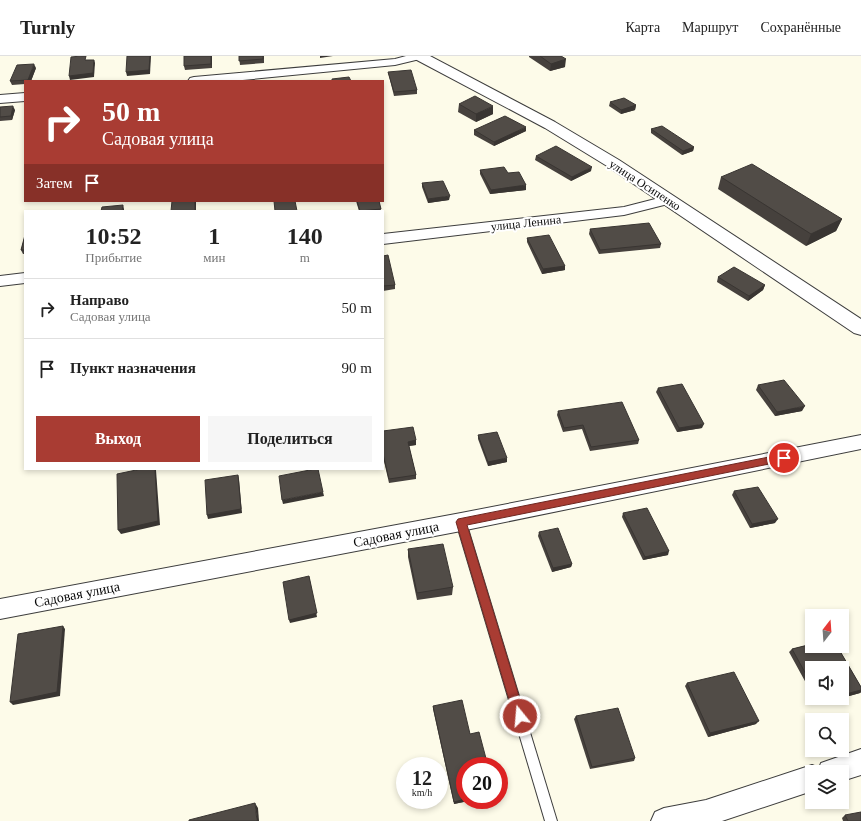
<!DOCTYPE html>
<html lang="ru">
<head>
<meta charset="utf-8">
<style>
	body { margin:0; font-family:"Times New Roman",serif; background:#f6f6f6; color:#222; height:100vh; display:flex; flex-direction:column; font-size:15px; white-space:nowrap }
	* { box-sizing:border-box; margin:0 }
	p { font-size:13px; color:#767676 }
	.icon { flex:none; width:22px; height:22px; fill:none; stroke:currentColor; stroke-width:2; stroke-linecap:round; stroke-linejoin:round }
	.map { position:relative; flex:1; overflow:hidden }
	.panel { position:absolute; left:24px; top:154px; width:360px; height:260px; display:flex; flex-direction:column; background:#fff; border-radius:0px; box-shadow:0 2px 6px #0003 }
	.panel>* { flex:none }
	.guide { position:absolute; left:24px; top:24px; width:360px; height:122px; border-radius:0px; box-shadow:0 2px 6px #0003; background:#a93c33; color:#fff; overflow:hidden }
	.needle { width:26px; rotate:17deg }
	.tools { position:absolute; left:805px; top:553px; display:grid; gap:8px }
	.tools a { display:grid; place-items:center; width:44px; height:44px; border-radius:0px; background:#fff; box-shadow:0 2px 6px #0003; font-size:20px }
	.speed { position:absolute; left:396px; top:701px; display:flex; gap:8px; font-size:20px; font-weight:700; text-align:center }
	.speed>* { display:grid; place-content:center; width:52px; height:52px; border-radius:50%; background:#fff; box-shadow:0 2px 6px #0003; line-height:1 }
	.speed small { font-size:10px; font-weight:400 }
	.speed .limit { border:6px solid #d22; background:#fff; color:#111 }
	.pin { position:absolute; display:grid; place-items:center; width:34px; height:34px; color:#fff; margin:-17px; border:2px solid #fff; border-radius:50%; box-shadow:0 1px 4px #0007 }
	.me { position:absolute; width:44px; margin:-22px; rotate:343deg; stroke-linejoin:round; filter:drop-shadow(0 0 3px #0008) }
	.turn { display:flex; align-items:center; gap:14px; height:84px; padding:0 12px; font-size:18px }
	.turn .icon { width:52px; height:52px; stroke-width:2.5 }
	.turn b { display:block; font-size:28px; line-height:34px }
	.then { display:flex; align-items:center; height:38px; padding:0 12px; background:#0003; gap:8px; font-size:15px }
	.eta { display:flex; justify-content:space-evenly; align-items:center; height:68px; text-align:center }
	.eta b { font-size:24px; font-weight:600; line-height:28px }
	.primary-button { display:flex; gap:8px; margin-top:auto; padding:8px 12px }
	.primary-button a { flex:1; height:46px; border-radius:0px; background:#a93c33; color:#fff; font-size:16px; font-weight:600; line-height:46px; text-align:center }
	.primary-button a+a { background:#f6f6f6; color:#222 }
	ul { padding:0; list-style:none }
	li { display:flex; align-items:center; gap:12px; height:60px; padding:0 12px; border-top:1px solid #e0e0e0 }
	li div { flex:1 }
	li b { display:block; font-size:15px }
	li em { font-style:normal }
	header { display:flex; align-items:center; gap:24px; box-sizing:border-box; height:56px; padding:0 20px; background:#fff; border-bottom:1px solid #e0e0e0 }
	header strong { font-size:19px }
	nav { display:flex; gap:22px; margin-inline-start:auto; font-size:14px }
	.map>svg:first-child { display:block }
	.lines { fill:none; stroke-linecap:round; stroke-linejoin:round }
	.service-casing { stroke:#3d3d3d; stroke-width:2 }
	.minor-casing { stroke:#3d3d3d; stroke-width:2 }
	.tertiary-casing { stroke:#3d3d3d; stroke-width:2 }
	.service { fill:#fff; fill-rule:evenodd }
	.minor { fill:#fff; fill-rule:evenodd }
	.tertiary { fill:#fff; fill-rule:evenodd }
	.wall { fill:#46413d }
	.shaded-wall { fill:#393532 }
	.building { fill:#514c47; stroke:#393532 }
	.route { fill:#a93c33; stroke:#6e2721 }
	.labels { text-anchor:middle; stroke-width:4; stroke-linejoin:round; paint-order:stroke }
	.far-street-label { font-size:12px; fill:#0a0a0a; stroke:#fff }
	.street-label { font-size:14px; fill:#0a0a0a; stroke:#fff }
</style>
</head>
<body>
<header>
<strong>Turnly</strong>
<nav><a>Карта</a><a>Маршрут</a><a>Сохранённые</a></nav>
</header>
<div class="map">
<svg width="861" height="765" viewBox="0 0 861 765">
	<rect width="100%" height="100%" fill="#fdfbe9"/>
	<g class="lines">
		<defs>
			<path id="service" d="M461 462 464 463 466 466 557 765H545L456 466 458 463Z"/>
			<g id="minor">
				<path d="M406 0H426L424 2 395 9 232 25H188L190 22 194 21 395 3Z"/>
				<path d="M25 37V45L0 47V39Z"/>
				<path d="M667 140 672 141 674 144 672 147 624 159 383 188V178L624 151Z"/>
				<path d="M25 217V227L0 230V220Z"/>
				<path d="M861 379V393L461 475 0 563V543L461 457Z"/>
				<path d="M861 693V719L842 725V716H812V735L722 765H651L655 756 664 752 706 744 812 709 819 712 821 707Z"/>
			</g>
			<path id="tertiary" d="M413 0H430L555 66 619 104 861 263V279L854 277 607 110 545 72 415 3Z"/>
		</defs>
		<!-- service casing -->
		<use href="#service" class="service-casing"/>
		<!-- minor casing -->
		<use href="#minor" class="minor-casing"/>
		<!-- tertiary casing -->
		<use href="#tertiary" class="tertiary-casing"/>
		<!-- service -->
		<use href="#service" class="service"/>
		<!-- minor -->
		<use href="#minor" class="minor"/>
		<!-- tertiary -->
		<use href="#tertiary" class="tertiary"/>
	</g>
	<!-- wall -->
	<g class="wall">
		<path d="M184 0H212V12L185 14 184 10Z"/>
		<path d="M239 0H264V7L240 9Z"/>
		<path d="M529 0H561L565 11 550 15 529 1Z"/>
		<path d="M36 12 31 25H25V28L12 29 10 25Z"/>
		<path d="M388 16 417 34V38L394 40Z"/>
		<path d="M610 46 636 49 635 54 621 58 609 50Z"/>
		<path d="M459 48 493 58 476 66 458 56Z"/>
		<path d="M0 51 15 54 12 64 0 65Z"/>
		<path d="M651 73 694 91 693 95 682 99 651 77Z"/>
		<path d="M474 74 526 75 494 90 474 79Z"/>
		<path d="M536 100 591 115 571 125 535 104Z"/>
		<path d="M480 114 508 117 526 134 490 138 480 118Z"/>
		<path d="M721 121 842 163 836 175 806 190 718 133Z"/>
		<path d="M422 127 449 144 428 147 422 131Z"/>
		<path d="M356 145H379L381 155H359Z"/>
		<path d="M590 173 661 188 660 192 599 198 589 178Z"/>
		<path d="M25 179V198H23L21 194Z"/>
		<path d="M527 182 565 210V214L542 218 527 186Z"/>
		<path d="M383 200 395 229V233L383 235Z"/>
		<path d="M718 221 765 229 763 234 748 245 717 226Z"/>
		<path d="M758 329 802 355 775 360 756 334Z"/>
		<path d="M658 332 702 372 677 376 656 336Z"/>
		<path d="M558 355 639 384 638 388 590 395 582 373 563 376 557 359Z"/>
		<path d="M383 375 416 384V389L409 390 416 419V423L389 427 383 401Z"/>
		<path d="M478 379 507 406 488 410 478 383Z"/>
		<path d="M734 435 775 467 750 472 732 439Z"/>
		<path d="M623 457 668 499 643 504 622 461Z"/>
		<path d="M539 476 572 508 571 511 552 516 538 480Z"/>
		<path d="M408 493 453 531 452 539 417 544 408 501Z"/>
		<path d="M812 588V590H837L861 631V636L860 637 842 642V612H812V638L789 596 792 593Z"/>
		<path d="M687 627 756 668 708 681 685 630Z"/>
		<path d="M814 642H840L817 648Z"/>
		<path d="M433 650 470 678 465 744H473L454 748 433 653Z"/>
		<path d="M576 660 635 702 634 705 590 713 574 663Z"/>
		<path d="M845 759 861 765H843L842 762Z"/>
	</g>
	<!-- shaded-wall -->
	<g class="shaded-wall">
		<path d="M150 0H151L150 18 127 20 126 16Z"/>
		<path d="M211 0H212V12L211 8Z"/>
		<path d="M320 0H333L320 2Z"/>
		<path d="M566 3 565 11 550 15 551 8Z"/>
		<path d="M94 4 95 7 94 21 70 24 69 20Z"/>
		<path d="M34 8 36 12 31 25H29L28 24Z"/>
		<path d="M636 49 635 54 621 58V54Z"/>
		<path d="M13 50 15 54 12 64 11 60Z"/>
		<path d="M493 50V58L476 66V58Z"/>
		<path d="M526 71V75L494 90V86Z"/>
		<path d="M694 91 693 95 682 99 683 95Z"/>
		<path d="M592 111 591 115 571 125 572 121Z"/>
		<path d="M526 129V134L490 138 491 134Z"/>
		<path d="M450 140 449 144 428 147V143Z"/>
		<rect x="195" y="145" width="1" height="10"/>
		<path d="M123 149 124 153V155H122Z"/>
		<path d="M842 163 836 175 806 190 811 178Z"/>
		<path d="M565 210V214L542 218 543 213Z"/>
		<path d="M765 229 763 234 748 245 749 240Z"/>
		<path d="M805 350 802 355 775 360 777 356Z"/>
		<path d="M704 368 702 372 677 376 679 372Z"/>
		<path d="M416 384V389L408 390V386Z"/>
		<path d="M507 402V406L488 410V406Z"/>
		<path d="M155 413H156V414L160 469 121 478 118 474Z"/>
		<path d="M238 419 239 423 242 457 208 463 207 459Z"/>
		<path d="M323 436 324 440 283 448 282 444Z"/>
		<path d="M778 463 775 467 750 472 752 468Z"/>
		<path d="M669 495 668 499 643 504 645 501Z"/>
		<path d="M572 508 571 511 552 516 553 512Z"/>
		<path d="M309 520 317 561 290 567 289 564Z"/>
		<path d="M63 570 65 573 60 640 13 649 10 646Z"/>
		<path d="M861 634V636L860 637 842 642V639Z"/>
		<path d="M830 642H840L817 648 820 644Z"/>
		<path d="M759 665 756 668 708 681 710 677Z"/>
		<path d="M465 743V744H473L454 748V746Z"/>
		<path d="M255 747 258 752 259 765H257Z"/>
	</g>
	<!-- building -->
	<g class="building">
		<path d="M81 0H86L85 4H94L93 17 69 20 71 1Z"/>
		<path d="M127 0H150L149 14 126 16Z"/>
		<path d="M184 0H211V8L184 10Z"/>
		<path d="M239 0H263V3L239 5Z"/>
		<path d="M540 0H561L566 3 551 8Z"/>
		<path d="M34 8 28 24 10 25 17 9Z"/>
		<path d="M411 14 417 34 394 36 388 16Z"/>
		<path d="M349 21 351 25H332V23Z"/>
		<path d="M475 40 493 50 476 58 459 48Z"/>
		<path d="M624 42 636 49 621 54 610 46Z"/>
		<path d="M13 50 11 60 0 61V51Z"/>
		<path d="M505 60 526 71 494 86 474 74Z"/>
		<path d="M662 70 694 91 683 95 651 73Z"/>
		<path d="M556 90 592 111 572 121 536 100Z"/>
		<path d="M752 108 842 163 811 178 721 121Z"/>
		<path d="M504 111 508 117 519 116 526 129 491 134 480 114Z"/>
		<path d="M443 125 450 140 428 143 422 127Z"/>
		<path d="M172 145H195V155H171Z"/>
		<path d="M274 145H295L297 155H275Z"/>
		<path d="M357 145H379L381 153 360 155Z"/>
		<path d="M123 149 122 155H101L102 151Z"/>
		<path d="M649 167 661 188 600 194 590 173Z"/>
		<path d="M25 179V194H21Z"/>
		<path d="M549 179 565 210 543 213 527 182Z"/>
		<path d="M388 199 395 229 383 230V200Z"/>
		<path d="M734 211 765 229 749 240 718 221Z"/>
		<path d="M784 324 805 350 777 356 758 329Z"/>
		<path d="M682 328 704 368 679 372 658 332Z"/>
		<path d="M622 346 639 384 591 391 583 369 564 372 558 355Z"/>
		<path d="M413 371 416 384 408 386 416 419 389 423 383 398V375Z"/>
		<path d="M497 376 507 402 488 406 478 379Z"/>
		<path d="M141 413H155L158 465 118 474 117 418Z"/>
		<path d="M315 413H318L323 436 282 444 279 420Z"/>
		<path d="M238 419 241 453 207 459 205 424Z"/>
		<path d="M758 431 778 463 752 468 734 435Z"/>
		<path d="M647 452 669 495 645 501 623 457Z"/>
		<path d="M558 472 572 508 553 512 539 476Z"/>
		<path d="M443 488 453 531 417 537 408 493Z"/>
		<path d="M309 520 317 557 289 564 283 526Z"/>
		<path d="M63 570 57 636 10 646 18 578Z"/>
		<path d="M812 588V590H837L861 631V634L842 639V612H812V629L792 593Z"/>
		<path d="M734 616 759 665 710 677 687 627Z"/>
		<path d="M819 642H830L820 644Z"/>
		<path d="M462 644 470 678 479 676 488 710H465V743L454 746 433 650Z"/>
		<path d="M618 652 635 702 592 711 576 660Z"/>
		<path d="M255 747 257 765H189V764Z"/>
		<path d="M861 756V765H848L845 759Z"/>
	</g>
	<!-- route -->
	<path class="route" d="M784 398 789 402 784 405 467 469 525 660 524 664 520 666 515 664 456 466 458 463Z"/>
	<g class="labels">
		<!-- far-street labels -->
		<g class="far-street-label">
			<text transform="translate(645 129) rotate(33)" y="4">улица Осипенко</text>
			<text transform="translate(526 167) rotate(-6)" y="4">улица Ленина</text>
		</g>
		<!-- street labels -->
		<g class="street-label">
			<text transform="translate(396 478) rotate(-11)" y="5">Садовая улица</text>
			<text transform="translate(77 538) rotate(-11)" y="5">Садовая улица</text>
		</g>
	</g>
</svg>
<div class="tools">
<a><svg class="needle" viewBox="-14 -14 28 28"><path d="M0-13l5 13h-10z" fill="#e53935"/><path d="M0 13l5-13h-10z" fill="#767676"/></svg></a>
<a><svg class="icon" aria-label="sound" viewBox="0 0 24 24"><path d="M4 9h4l5-4v14l-5-4H4zM17 9q2 3 0 6"/></svg></a>
<a><svg class="icon" aria-label="search" viewBox="0 0 24 24"><circle cx="10" cy="10" r="6"/><path d="M15 15l6 6"/></svg></a>
<a><svg class="icon" aria-label="layers" viewBox="0 0 24 24"><path d="M12 4l9 5-9 5-9-5zM3 14l9 5 9-5"/></svg></a>
</div>
<div class="speed"><div>12<small>km/h</small></div><div class="limit">20</div></div>
<div class="pin" style="left:784px;top:402px;background:#d93025"><svg class="icon" aria-label="arrive" viewBox="0 0 24 24"><path d="M6 21V4h12l-3 4 3 4H6"/></svg></div>
<svg class="me" style="left:520px;top:660px" viewBox="-20 -20 40 40"><circle r="17" fill="#a93c33" stroke="#fff" stroke-width="3"/><path d="M0-11L8 9 0 5-8 9z" fill="#fff"/></svg>
<div class="guide">
<div class="turn"><svg class="icon" aria-label="right" viewBox="0 0 24 24"><path d="M7 20v-9h11M14 6l5 5-5 5"/></svg><div><b>50 m</b>Садовая улица</div></div>
<div class="then">Затем<svg class="icon" aria-label="arrive" viewBox="0 0 24 24"><path d="M6 21V4h12l-3 4 3 4H6"/></svg></div>
</div>
<section class="panel">
<div class="eta">
<div><b>10:52</b><p>Прибытие</p></div>
<div><b>1</b><p>мин</p></div>
<div><b>140</b><p>m</p></div>
</div>
<ul>
<li><svg class="icon" aria-label="right" viewBox="0 0 24 24"><path d="M7 20v-9h11M14 6l5 5-5 5"/></svg><div><b>Направо</b><p>Садовая улица</p></div><em>50 m</em></li>
<li><svg class="icon" aria-label="arrive" viewBox="0 0 24 24"><path d="M6 21V4h12l-3 4 3 4H6"/></svg><div><b>Пункт назначения</b></div><em>90 m</em></li>
</ul>
<div class="primary-button"><a>Выход</a><a>Поделиться</a></div>
</section>
</div>
</body>
</html>
